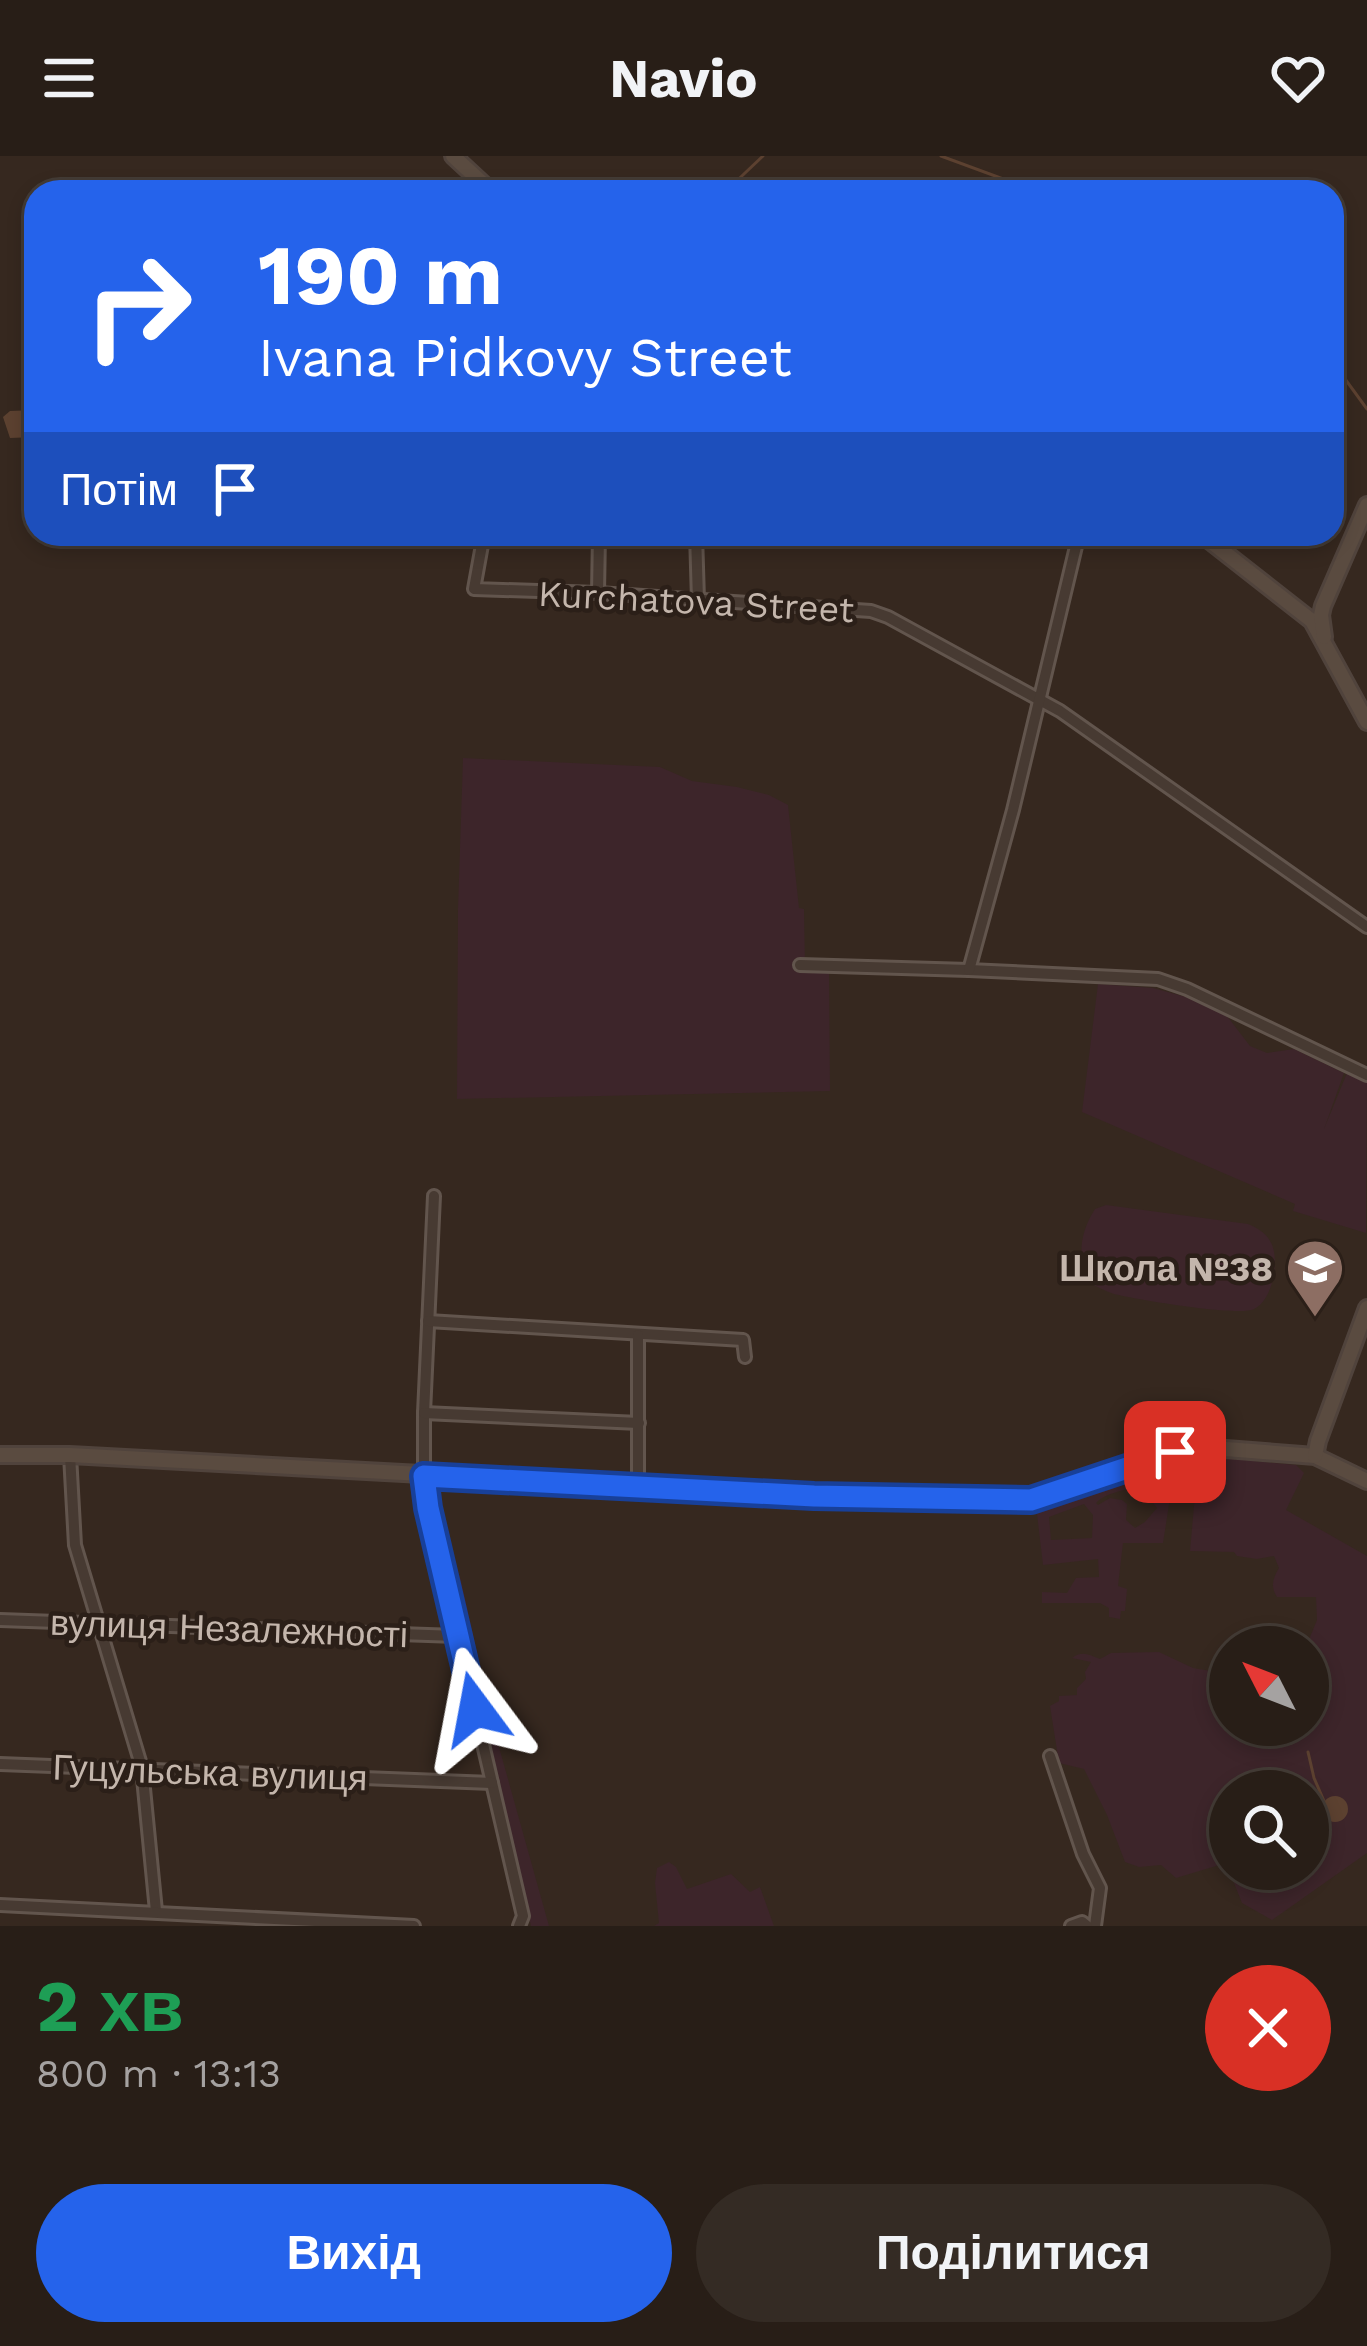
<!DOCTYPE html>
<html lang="uk">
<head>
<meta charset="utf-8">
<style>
	body { margin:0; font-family:"Work Sans",sans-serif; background:#342b24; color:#f1f3f6; height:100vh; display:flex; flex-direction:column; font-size:45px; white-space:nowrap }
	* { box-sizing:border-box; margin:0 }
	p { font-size:39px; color:#a5a2a1 }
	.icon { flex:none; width:66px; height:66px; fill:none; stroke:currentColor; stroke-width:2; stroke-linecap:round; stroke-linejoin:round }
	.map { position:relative; height:1770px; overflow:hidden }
	.side { display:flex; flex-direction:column; background:#281e17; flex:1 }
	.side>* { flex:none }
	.banner { position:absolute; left:24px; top:24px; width:1320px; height:366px; border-radius:36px; box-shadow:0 6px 18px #0003,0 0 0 3px #443c36; background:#2563eb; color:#fff; overflow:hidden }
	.needle { width:78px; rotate:312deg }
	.fabs { position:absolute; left:1209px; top:1470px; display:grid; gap:24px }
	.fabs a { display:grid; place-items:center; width:120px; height:120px; border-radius:50%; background:#281e17; box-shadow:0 6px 18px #0003,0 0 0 3px #443c36; font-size:60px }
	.pin { position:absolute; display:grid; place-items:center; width:102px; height:102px; color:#fff; margin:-51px; border-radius:24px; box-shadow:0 6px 18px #0006 }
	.me { position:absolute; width:132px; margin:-66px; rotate:347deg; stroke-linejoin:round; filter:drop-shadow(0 0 9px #0008) }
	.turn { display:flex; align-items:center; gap:42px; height:252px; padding:0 36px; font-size:54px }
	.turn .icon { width:156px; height:156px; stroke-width:2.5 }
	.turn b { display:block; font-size:84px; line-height:102px }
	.then { display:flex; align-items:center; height:114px; padding:0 36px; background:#0003; gap:24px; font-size:45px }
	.round { display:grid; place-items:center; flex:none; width:126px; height:126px; border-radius:63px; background:#342b24 }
	.summary { display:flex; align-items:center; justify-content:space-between; height:204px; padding:0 36px }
	h1 { font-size:72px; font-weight:700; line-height:90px; color:#1e9e55 }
	.primary-button { display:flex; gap:24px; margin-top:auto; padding:24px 36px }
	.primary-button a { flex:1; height:138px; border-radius:72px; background:#2563eb; color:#fff; font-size:48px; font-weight:700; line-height:138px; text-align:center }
	.primary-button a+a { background:#342b24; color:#f1f3f6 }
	header { display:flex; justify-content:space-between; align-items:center; height:156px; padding:0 36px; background:#281e17; font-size:54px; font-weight:700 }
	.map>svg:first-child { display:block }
	.green { fill:#3d252a; fill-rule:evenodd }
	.water { fill:#5c4130 }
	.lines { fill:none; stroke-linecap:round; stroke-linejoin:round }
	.stream { stroke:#5c4130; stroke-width:3 }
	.street-casing { stroke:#62554d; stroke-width:16 }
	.secondary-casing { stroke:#50433c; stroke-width:20 }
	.street { stroke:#473a32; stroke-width:10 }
	.secondary { stroke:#5a4b40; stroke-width:14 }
	.route-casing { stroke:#184099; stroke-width:30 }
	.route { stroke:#2563eb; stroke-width:21 }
	.labels { text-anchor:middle; stroke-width:9; stroke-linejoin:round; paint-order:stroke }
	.street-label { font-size:36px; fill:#c4b6ac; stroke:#2b1f18 }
	.poi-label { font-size:36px; font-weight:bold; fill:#c4b6ac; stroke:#2b1f18; text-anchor:end }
</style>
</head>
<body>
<header><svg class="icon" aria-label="menu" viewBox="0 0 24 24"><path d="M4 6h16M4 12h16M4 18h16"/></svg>Navio<svg class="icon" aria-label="heart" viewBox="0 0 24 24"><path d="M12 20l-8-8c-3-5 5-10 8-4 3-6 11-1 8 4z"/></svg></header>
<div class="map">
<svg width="1367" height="1770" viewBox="0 0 1367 1770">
	<rect width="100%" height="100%" fill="#36281f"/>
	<!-- green -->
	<g class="green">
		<path d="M463 602 660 611 692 625 737 631 769 639 788 649 799 752 804 753 805 813 829 812 830 935 457 943 458 753Z"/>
		<path d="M1098 828 1153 832 1186 841 1227 860 1250 890 1267 897 1294 893 1344 917 1324 973 1347 917 1367 926 1366 1077 1293 1055 1295 1048 1082 956Z"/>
		<path d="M1106 1049 1248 1068C1257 1072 1265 1076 1270 1085 1281 1102 1273 1144 1254 1153 1239 1161 1134 1143 1114 1138 1105 1135 1096 1130 1088 1126 1077 1101 1080 1076 1095 1053Z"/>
		<path d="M1225 1302 1296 1309 1304 1317 1286 1354 1367 1400V1697L1272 1764 1242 1747 1226 1707 1176 1722 1161 1709 1139 1711 1125 1706 1107 1659 1084 1613 1059 1607 1050 1550 1059 1545V1540L1077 1539V1532L1086 1523 1085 1516 1091 1506 1072 1502C1082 1494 1090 1499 1100 1503L1111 1497 1159 1496 1193 1512 1230 1518V1569H1308L1306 1491 1317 1464 1316 1441H1277C1270 1430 1273 1422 1279 1412L1274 1400 1257 1403 1237 1400 1234 1396 1190 1395 1198 1305ZM1230 1635H1308V1713H1230Z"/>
		<path d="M1175 1310 1163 1387H1123L1118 1430 1127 1433 1125 1455H1121L1120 1463 1109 1461V1452L1100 1447H1042V1436L1067 1437 1076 1422 1099 1421 1098 1403 1043 1409 1037 1358 1063 1342H1077L1076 1337C1099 1326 1125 1314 1151 1322 1134 1336 1109 1333 1096 1347L1098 1349 1110 1342 1122 1344 1127 1348 1126 1364 1135 1372 1145 1366 1157 1352 1142 1333 1158 1325 1159 1314ZM1084 1348 1093 1359 1092 1382 1051 1384 1049 1361Z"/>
		<path d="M445 1406 455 1407 461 1424 494 1573 549 1770H531Z"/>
		<path d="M669 1706 676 1711 687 1733 731 1718 750 1736 760 1731 774 1770H654L659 1767 655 1727 657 1712Z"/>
	</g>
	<!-- water -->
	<g class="water">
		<path d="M36 254V281L10 282 3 261 10 255Z"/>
		<circle cx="1335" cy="1653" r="13"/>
	</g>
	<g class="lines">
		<!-- stream -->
		<g class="stream">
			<path d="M941 0 1039 36"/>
			<path d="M725 36 763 0"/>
			<path d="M1332 205 1367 253"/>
			<path d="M1308 1596 1314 1622 1324 1645"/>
		</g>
		<defs>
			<g id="street">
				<path d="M484 378 474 433 598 437 871 455 888 461 1060 555 1367 771"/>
				<path d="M696 378 698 444"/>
				<path d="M598 437 599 378"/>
				<path d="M800 809 969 814 1158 823 1187 833 1367 919"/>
				<path d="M969 814 1013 654 1079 378"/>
				<path d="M434 1040 424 1257V1320L428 1352 523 1760 519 1770"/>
				<path d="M428 1165 743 1184 745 1201"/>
				<path d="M424 1257 639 1267"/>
				<path d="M70 1299 75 1389 142 1612 156 1755"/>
				<path d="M638 1329V1179"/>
				<path d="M0 1464 457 1480"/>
				<path d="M1050 1600 1083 1698 1100 1732 1095 1770"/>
				<path d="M0 1608 492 1627"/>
				<path d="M0 1749 414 1770"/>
				<path d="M1071 1770 1082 1766 1087 1770"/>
			</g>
			<g id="secondary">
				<path d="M453 0 492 36"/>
				<path d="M1201 378 1312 465 1367 566"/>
				<path d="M1324 481 1321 459 1323 450 1367 349"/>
				<path d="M0 1299H70L814 1339 1031 1344 1175 1296 1226 1293 1315 1300 1367 1325"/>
				<path d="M1315 1300 1318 1285 1367 1152"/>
			</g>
		</defs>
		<!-- street casing -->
		<use href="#street" class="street-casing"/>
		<!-- secondary casing -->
		<use href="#secondary" class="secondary-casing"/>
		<!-- street -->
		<use href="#street" class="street"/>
		<!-- secondary -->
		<use href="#secondary" class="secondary"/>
	</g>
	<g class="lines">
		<defs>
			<path id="route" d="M475 1553 428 1352 424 1320 814 1340 1031 1344 1175 1296"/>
		</defs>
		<!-- route casing -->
		<use href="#route" class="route-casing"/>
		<!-- route -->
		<use href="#route" class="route"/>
	</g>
	<!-- icons -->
	<defs>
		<symbol id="school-pin" viewBox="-11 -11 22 30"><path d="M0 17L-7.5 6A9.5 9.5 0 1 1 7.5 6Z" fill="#8d6e63" stroke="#2b1f18"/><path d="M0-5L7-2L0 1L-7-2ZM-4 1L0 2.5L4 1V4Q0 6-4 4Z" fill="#fff"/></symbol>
	</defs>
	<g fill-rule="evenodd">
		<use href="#school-pin" x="1282" y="1079" width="66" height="90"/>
	</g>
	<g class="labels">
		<!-- street labels -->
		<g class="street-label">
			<text transform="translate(696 445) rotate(3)" y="13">Kurchatova Street</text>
			<text transform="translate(229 1472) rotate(2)" y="13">вулиця Незалежності</text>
			<text transform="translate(210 1616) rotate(2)" y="13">Гуцульська вулиця</text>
		</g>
		<!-- poi labels -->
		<g class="poi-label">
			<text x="1273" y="1125">Школа №38</text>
		</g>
	</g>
</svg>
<div class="fabs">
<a><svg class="needle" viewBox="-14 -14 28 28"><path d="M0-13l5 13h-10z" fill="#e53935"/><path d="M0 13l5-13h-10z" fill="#a5a2a1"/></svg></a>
<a><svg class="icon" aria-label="search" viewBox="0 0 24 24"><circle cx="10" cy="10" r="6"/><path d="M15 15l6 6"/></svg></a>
</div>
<div class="pin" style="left:1175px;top:1296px;background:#d93025"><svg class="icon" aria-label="arrive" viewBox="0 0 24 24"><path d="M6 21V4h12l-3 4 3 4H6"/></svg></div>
<svg class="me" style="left:475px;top:1553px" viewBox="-20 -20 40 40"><path d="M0-17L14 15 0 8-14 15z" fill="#2563eb" stroke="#fff" stroke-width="4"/></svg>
<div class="banner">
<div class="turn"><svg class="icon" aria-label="right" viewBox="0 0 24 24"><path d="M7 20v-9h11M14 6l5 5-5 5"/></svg><div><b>190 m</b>Ivana Pidkovy Street</div></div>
<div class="then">Потім<svg class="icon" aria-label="arrive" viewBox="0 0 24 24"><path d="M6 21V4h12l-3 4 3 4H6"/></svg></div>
</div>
</div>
<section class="side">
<div class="summary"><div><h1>2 хв</h1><p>800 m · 13:13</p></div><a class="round" style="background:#d93025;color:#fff"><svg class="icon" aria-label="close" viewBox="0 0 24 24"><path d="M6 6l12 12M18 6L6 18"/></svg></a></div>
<div class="primary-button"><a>Вихід</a><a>Поділитися</a></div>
</section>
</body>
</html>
